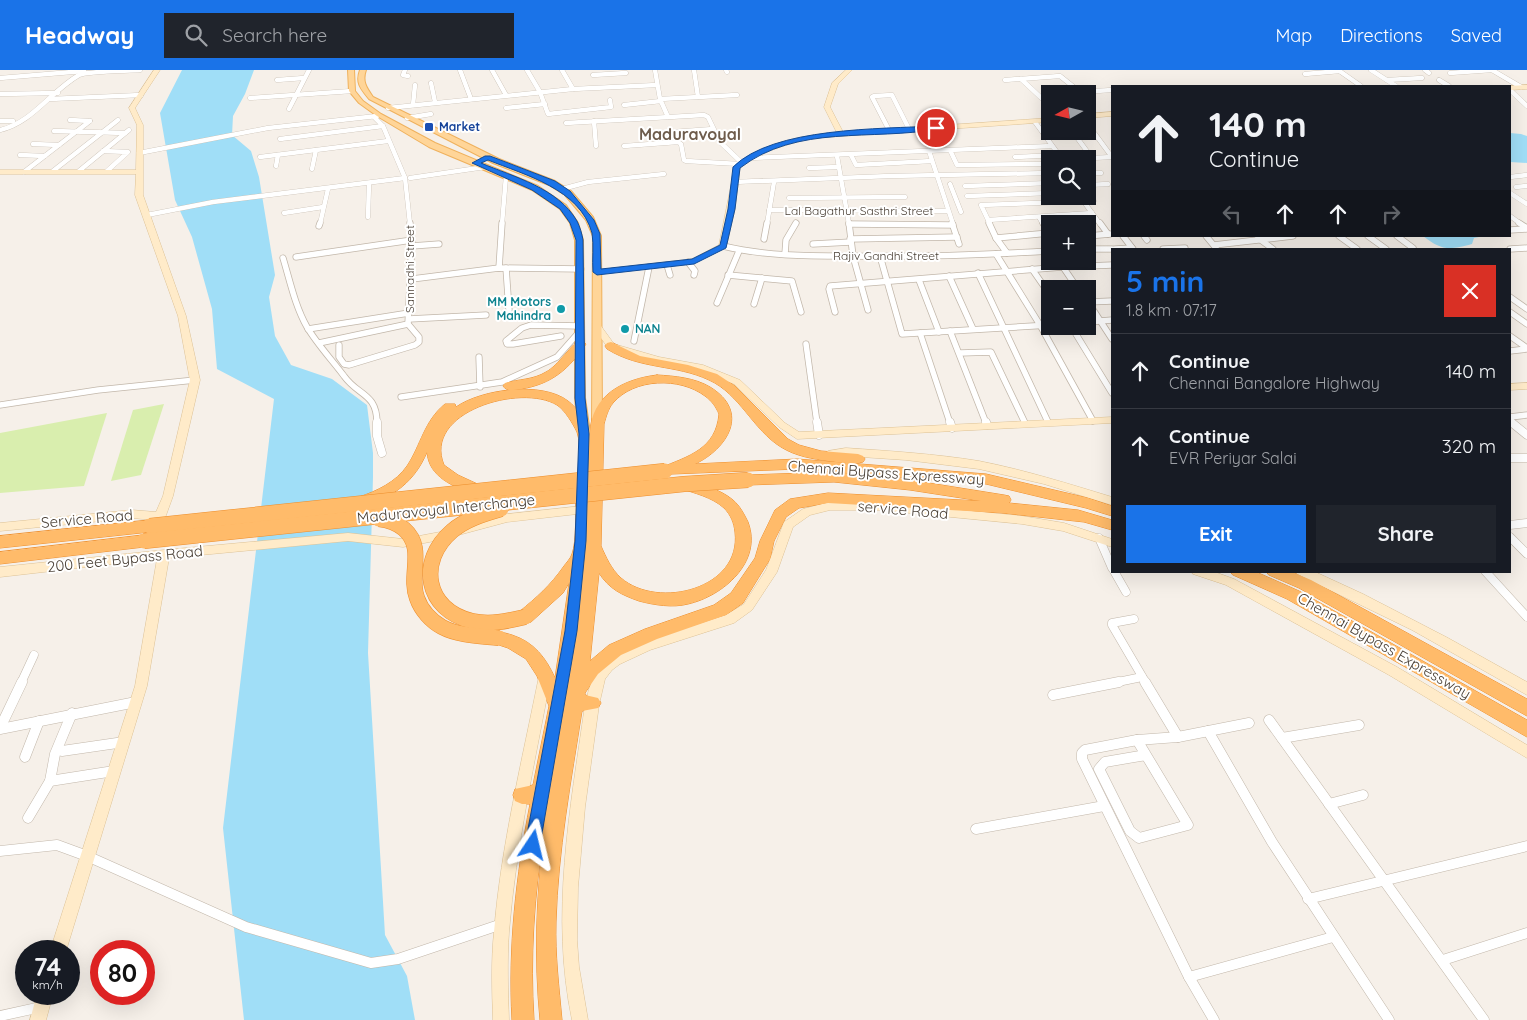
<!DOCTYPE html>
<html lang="en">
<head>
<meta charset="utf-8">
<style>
	body { margin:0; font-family:Quicksand,sans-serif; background:#20242c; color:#f1f3f6; height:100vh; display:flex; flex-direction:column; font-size:19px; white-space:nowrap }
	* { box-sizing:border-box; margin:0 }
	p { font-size:16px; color:#9ea1a6 }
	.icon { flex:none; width:28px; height:28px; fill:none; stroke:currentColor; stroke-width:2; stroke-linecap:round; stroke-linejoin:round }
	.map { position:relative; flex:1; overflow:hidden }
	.side { position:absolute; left:1111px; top:178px; width:400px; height:325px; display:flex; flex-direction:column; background:#171b24; border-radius:0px; box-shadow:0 5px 20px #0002 }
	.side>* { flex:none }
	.guide { position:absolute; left:1111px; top:15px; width:400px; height:152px; border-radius:0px; box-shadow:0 5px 20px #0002; background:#171b24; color:#f1f3f6; overflow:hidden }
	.needle { width:32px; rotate:262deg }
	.tools { position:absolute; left:1041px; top:15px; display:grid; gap:10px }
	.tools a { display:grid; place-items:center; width:55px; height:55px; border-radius:0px; background:#171b24; box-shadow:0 5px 20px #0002; font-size:25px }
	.speed { position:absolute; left:15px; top:870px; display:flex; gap:10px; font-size:25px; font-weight:700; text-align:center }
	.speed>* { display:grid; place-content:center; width:65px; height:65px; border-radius:50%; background:#171b24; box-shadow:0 5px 20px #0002; line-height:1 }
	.speed small { font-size:12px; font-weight:400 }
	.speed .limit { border:8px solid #d22; background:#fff; color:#111 }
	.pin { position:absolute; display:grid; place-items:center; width:42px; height:42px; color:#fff; margin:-21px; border:2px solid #fff; border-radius:50%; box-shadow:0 1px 5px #0007 }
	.me { position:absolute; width:55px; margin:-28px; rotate:10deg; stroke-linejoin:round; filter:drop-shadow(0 0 4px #0008) }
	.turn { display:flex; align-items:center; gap:18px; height:105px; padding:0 15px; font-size:22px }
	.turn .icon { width:65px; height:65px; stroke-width:2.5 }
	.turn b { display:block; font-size:35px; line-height:42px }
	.lanes { display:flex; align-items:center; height:48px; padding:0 15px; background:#0003; justify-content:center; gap:25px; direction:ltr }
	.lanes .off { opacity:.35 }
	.round { display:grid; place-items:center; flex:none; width:52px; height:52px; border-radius:0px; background:#20242c }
	.headline { display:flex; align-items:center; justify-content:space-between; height:85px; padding:0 15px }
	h1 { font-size:30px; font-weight:800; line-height:38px; color:#1a73e8 }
	.primary-button { display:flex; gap:10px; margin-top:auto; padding:10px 15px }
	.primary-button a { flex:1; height:58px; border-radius:0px; background:#1a73e8; color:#fff; font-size:20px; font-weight:800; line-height:58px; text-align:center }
	.primary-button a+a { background:#20242c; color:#f1f3f6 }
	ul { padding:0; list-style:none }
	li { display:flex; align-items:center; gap:15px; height:75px; padding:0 15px; border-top:1px solid #363941 }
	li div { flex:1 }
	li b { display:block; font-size:19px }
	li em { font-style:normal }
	header { display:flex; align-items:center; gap:30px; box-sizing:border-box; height:70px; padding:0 25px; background:#1a73e8; color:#fff }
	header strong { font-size:24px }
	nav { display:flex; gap:28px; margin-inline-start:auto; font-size:18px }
	.search { width:350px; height:45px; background:#20242c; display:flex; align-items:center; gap:12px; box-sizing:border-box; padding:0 18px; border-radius:0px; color:#9ea1a6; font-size:19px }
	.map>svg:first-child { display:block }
	.green { fill:#d9eeae }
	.water { fill:#a0def7 }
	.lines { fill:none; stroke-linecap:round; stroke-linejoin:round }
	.street-far3-casing { stroke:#c2b7aa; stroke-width:5 }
	.street-far2-casing { stroke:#c2b7aa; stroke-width:7 }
	.street-far1-casing { stroke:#c2b7aa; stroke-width:9 }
	.street-casing { stroke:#c2b7aa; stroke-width:11 }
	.secondary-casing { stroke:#ddc296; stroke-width:1 }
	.primary-casing { stroke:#efb15d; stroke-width:2 }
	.highway-casing { stroke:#ed8e2c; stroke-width:1 }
	.street-far3 { stroke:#fff; stroke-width:4.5 }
	.street-far2 { stroke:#fff; stroke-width:5.5 }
	.street-far1 { stroke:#fff; stroke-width:8 }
	.street { stroke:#fff; stroke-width:10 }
	.secondary { fill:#ffebc9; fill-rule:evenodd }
	.primary { fill:#ffd598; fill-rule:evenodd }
	.highway { fill:#ffbb6a; fill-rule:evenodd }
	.highway-bridge-casing { stroke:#ed8e2c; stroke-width:16; stroke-linecap:butt }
	.highway-bridge { stroke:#ffbb6a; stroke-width:15 }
	.route { fill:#1a73e8; stroke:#114b97 }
	.transit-dot { fill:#1a4fb4; stroke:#fff; stroke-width:2 }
	.culture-dot { fill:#0f9aa8; stroke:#fff; stroke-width:2 }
	.labels { text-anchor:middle; stroke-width:4; stroke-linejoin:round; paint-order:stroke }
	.far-transit-label { font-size:12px; font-weight:bold; fill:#164399; stroke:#fff; text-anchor:start }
	.far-street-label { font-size:12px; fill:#4a4036; stroke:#fff }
	.far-culture-label { font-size:12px; font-weight:bold; fill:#0d838f; stroke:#fff; text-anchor:end }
	.street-label { font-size:15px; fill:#4a4036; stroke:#fff }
	.far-district-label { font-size:16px; font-weight:bold; fill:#6e5c4c; stroke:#fff }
</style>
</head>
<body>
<header>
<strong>Headway</strong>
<div class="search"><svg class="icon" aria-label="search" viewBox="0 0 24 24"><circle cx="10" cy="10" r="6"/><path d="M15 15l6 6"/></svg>Search here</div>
<nav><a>Map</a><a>Directions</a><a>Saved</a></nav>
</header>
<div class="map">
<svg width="1527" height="950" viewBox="0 0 1527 950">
	<rect width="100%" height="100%" fill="#f6f0e9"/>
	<!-- green -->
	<g class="green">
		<path d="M164 334 141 405 111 411 133 340Z"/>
		<path d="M107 343 84 416 0 423V363Z"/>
	</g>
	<!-- water -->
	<g class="water">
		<path d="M182 0H254L245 24 233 46 232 65 251 81 259 107 275 205 269 227 275 266 291 295 332 309 367 335 373 383V407L368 583 385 865 407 906 415 950H244L223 758 274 329 217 299 212 239 192 167 175 130 160 43Z"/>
		<path d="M1510 63 1521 64 1527 66V93L1510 92Z"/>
		<path d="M1423 166H1484L1474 168 1472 174C1449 180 1442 181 1423 166Z"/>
	</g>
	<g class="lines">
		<defs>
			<g id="street-far3">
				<path d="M405 0 403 5 408 6"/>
				<path d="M460 0 471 29"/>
				<path d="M492 0 506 25"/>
				<path d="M527 0 540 22 548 44 611 37 610 30"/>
				<path d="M562 0 573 19"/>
				<path d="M655 0 660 29 668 47"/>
				<path d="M694 0 698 27"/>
				<path d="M726 0 727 2"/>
				<path d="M1338 0 1361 16"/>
				<path d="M1371 0 1396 16"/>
				<path d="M1425 0 1429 3"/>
				<path d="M1492 0 1521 17"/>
				<path d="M1450 3 1492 0"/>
				<path d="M1305 4 1340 1"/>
				<path d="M593 5 626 3"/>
				<path d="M0 8 84 1"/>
				<path d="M1021 9 1050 36"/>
				<path d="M277 10 304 8"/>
				<path d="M1005 10 1060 6 1080 22 1112 20"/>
				<path d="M1387 10 1422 8"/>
				<path d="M1439 10 1449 16"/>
				<path d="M431 13 435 32"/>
				<path d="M1510 20 1527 36"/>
				<path d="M0 24 58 23"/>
				<path d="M250 28 352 21"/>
				<path d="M50 29 141 25"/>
				<path d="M660 29 737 25"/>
				<path d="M413 35 415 15"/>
				<path d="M624 35 661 31"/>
				<path d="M388 38 573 19 657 15"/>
				<path d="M506 38 545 34"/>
				<path d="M289 39 309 0"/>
				<path d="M374 47 383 56 405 108 410 154"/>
				<path d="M407 48 431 44"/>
				<path d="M70 50 90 51"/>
				<path d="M0 51H13"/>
				<path d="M594 51 596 76"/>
				<path d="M1035 52 1062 89"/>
				<path d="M566 53 704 45 708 47 720 72 741 92"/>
				<path d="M0 60C32 53 51 21 79 5 87 1 128 1 140 0"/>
				<path d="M889 60 872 27 874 26 892 25 909 59"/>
				<path d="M54 61 125 63"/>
				<path d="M672 62 713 59"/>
				<path d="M1095 64 1112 87"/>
				<path d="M280 69 383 56"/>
				<path d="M1078 69 1092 88"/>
				<path d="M33 74 59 75"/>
				<path d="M624 76 678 72 681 74 684 90 686 91 740 94"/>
				<path d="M950 80 957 95 1050 94"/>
				<path d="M103 81 128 82 107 101"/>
				<path d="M929 81 953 154"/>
				<path d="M139 83 268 58 377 46"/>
				<path d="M20 85 45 86"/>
				<path d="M851 85 856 95 932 91"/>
				<path d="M837 86 849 154"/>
				<path d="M260 87 388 71"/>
				<path d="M1015 87 1059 85"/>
				<path d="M749 88 1052 76"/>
				<path d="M1073 89 1112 87"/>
				<path d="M276 96 278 85"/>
				<path d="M809 98 839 97"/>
				<path d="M312 99 316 80"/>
				<path d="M53 101 118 50"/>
				<path d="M79 101 129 60"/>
				<path d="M24 102 90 51"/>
				<path d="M1088 103H1101"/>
				<path d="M1510 107 1527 105"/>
				<path d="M410 108 485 97"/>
				<path d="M734 112 890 106 1050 103"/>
				<path d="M950 114 961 142"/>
				<path d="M1088 115 1108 114"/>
				<path d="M965 116 1050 113"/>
				<path d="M1516 117 1527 116"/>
				<path d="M562 119 588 112 664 104"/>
				<path d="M1510 123 1527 134"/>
				<path d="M967 126 1050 123"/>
				<path d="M789 128 905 127"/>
				<path d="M1084 132 1100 154"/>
				<path d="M769 140 948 141"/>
				<path d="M284 143 323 137"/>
				<path d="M147 145 213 132 405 108"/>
				<path d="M1510 146 1521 154"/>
				<path d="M368 147 369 113"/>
				<path d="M1039 147 1043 154"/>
				<path d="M988 150 1092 143"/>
				<path d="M320 154 328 119"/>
				<path d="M502 154 506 106"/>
				<path d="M767 154 774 112"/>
				<path d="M990 154 981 135 1094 131"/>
			</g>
			<g id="street-far2">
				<path d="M849 153 853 186 868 240"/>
				<path d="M952 153 959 174"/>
				<path d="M989 153 996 168 1007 183"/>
				<path d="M1043 153 1050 164"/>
				<path d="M1100 153 1108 164"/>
				<path d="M1519 153 1527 158"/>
				<path d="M849 154 953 155"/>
				<path d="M319 156 320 153"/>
				<path d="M1510 160 1527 159"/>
				<path d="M1088 166 1110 164"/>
				<path d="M1123 166 1133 179"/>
				<path d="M1144 166 1147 170"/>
				<path d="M1206 166 1216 178"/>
				<path d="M1339 166 1357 179"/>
				<path d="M1368 166 1386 179"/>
				<path d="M1397 166 1413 178"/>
				<path d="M996 168 1049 163"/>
				<path d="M1258 168 1273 179"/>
				<path d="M764 169 767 153"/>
				<path d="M850 169 957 167"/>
				<path d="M813 174 851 172"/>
				<path d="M1214 175 1293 166"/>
				<path d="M412 176 439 174"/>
				<path d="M723 176C764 186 806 186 848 186 915 187 983 185 1050 181"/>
				<path d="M1088 179H1112"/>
				<path d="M1115 179 1132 178"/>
				<path d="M1163 179 1185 178"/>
				<path d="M1510 179 1527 178"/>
				<path d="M785 184 786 170 796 153"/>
				<path d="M996 184 1040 255 1093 351"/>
				<path d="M880 186 902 264 1050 255"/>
				<path d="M296 187 412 170"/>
				<path d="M283 188C290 211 295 236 307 257 317 274 332 290 344 306 358 326 377 323 377 353"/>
				<path d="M688 192 695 201 694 205"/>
				<path d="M667 195 670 205"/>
				<path d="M1063 197 1078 219"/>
				<path d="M499 198 502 153"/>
				<path d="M506 198 509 240"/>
				<path d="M1032 199 1050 225"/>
				<path d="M978 203 1048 352"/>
				<path d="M728 205 792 211 801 242"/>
				<path d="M949 206 973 259"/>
				<path d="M412 209 499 198 581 199"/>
				<path d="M919 210 939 262"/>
				<path d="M1510 227 1527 239"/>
				<path d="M1088 232 1112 269"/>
				<path d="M1088 232 1112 231"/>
				<path d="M717 233 739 181"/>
				<path d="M754 234 762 208"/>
				<path d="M835 242 829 219 830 216 1063 197 1112 195"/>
				<path d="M1510 242 1527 254"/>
				<path d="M409 249 486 245"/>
				<path d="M1088 252 1112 250"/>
				<path d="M1071 256 1112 323"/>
				<path d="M308 259 409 243"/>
				<path d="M950 261 986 353"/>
				<path d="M920 263 950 353"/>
				<path d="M561 266 513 274H507L506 271 522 258 531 255 580 256"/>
				<path d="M1510 266 1527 278"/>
				<path d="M634 271 649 197"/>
				<path d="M319 273 408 254"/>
				<path d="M806 274 817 353"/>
				<path d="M339 275V287L344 294 349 295 415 275 419 272V267L408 254 412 170 410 153"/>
				<path d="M1510 281 1527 279"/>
				<path d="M960 283 991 282 1025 353"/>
				<path d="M479 287 480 317"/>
				<path d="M401 327 502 312 557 287 580 261"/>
				<path d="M0 335 98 320 195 310"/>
				<path d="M1510 347 1527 345"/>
				<path d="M1510 351 1513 353"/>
			</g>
			<g id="street-far1">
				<path d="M377 352V366L382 383"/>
				<path d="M817 352 819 365"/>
				<path d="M950 352 952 358"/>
				<path d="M986 352 987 355"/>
				<path d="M1511 352 1527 365"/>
				<path d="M1511 388H1527"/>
				<path d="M1510 455 1527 453"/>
				<path d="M1510 467 1527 484"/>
				<path d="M1099 468 1112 498"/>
				<path d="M1114 501 1126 522"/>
				<path d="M1485 501 1527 547"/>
				<path d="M1134 549 1112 553V555L1146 613"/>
				<path d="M21 613 34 585"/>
				<path d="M1113 613 1142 607"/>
			</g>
			<g id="street">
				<path d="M1145 612 1178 667"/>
				<path d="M1053 625 1119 612"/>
				<path d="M1269 650 1484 950"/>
				<path d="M0 658 22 612"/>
				<path d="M0 659 136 632"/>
				<path d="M1208 661 1272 772 1389 950"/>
				<path d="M1282 668 1359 655"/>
				<path d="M1137 670 1188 755 1139 768 1130 761 1099 699 1105 692 1146 685"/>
				<path d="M62 681 124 672"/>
				<path d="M25 687 39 651"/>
				<path d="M50 711 114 701"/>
				<path d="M1329 734 1363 725"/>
				<path d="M28 748 50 711 55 684 72 643"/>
				<path d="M976 759 1104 736"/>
				<path d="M0 781 57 775 87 786 246 857 371 893 398 889 502 854"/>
				<path d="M1308 829 1527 776"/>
				<path d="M1443 890 1527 863"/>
				<path d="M1189 907 1333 867"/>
				<path d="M0 946 41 937"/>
				<path d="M1214 950 1189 907 1082 689V683L1085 680 1137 670 1178 667 1249 653"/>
			</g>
			<g id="secondary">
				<path d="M154 0H160L135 38 143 55V125L186 246 200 310 173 426 160 462 154 466 148 462 153 450 132 448 0 461V453L132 440 156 442 163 426 190 310 178 246 135 125 136 104H0V100H136L137 55 129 38Z"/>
				<path d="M846 0H852L838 14 830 37 843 62 1050 48V52L815 68C787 74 764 80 740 98L735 139 726 178 694 193 594 204 593 202 597 200 692 189 719 175 735 96C765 73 799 65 837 63L824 37 832 13Z"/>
				<path d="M1527 15V19L1510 20V16Z"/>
				<path d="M1112 42V46L1088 48V44Z"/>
				<path d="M598 255 601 256 614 274 659 287 703 295 740 310 785 353 799 362 1112 347V353L797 369 779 357 734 314 698 300 658 293 608 278 594 258Z"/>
				<path d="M1527 313V319L1510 320V314Z"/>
				<path d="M846 378C890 381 936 384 979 391 1025 400 1069 414 1112 427V435L1044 414 979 399 906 390 846 386 828 389 823 385 828 381Z"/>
				<path d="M830 432H879L1022 446 1064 453 1112 469V477L1063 461 1022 454 879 440H830L810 445 793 457 777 502 752 540 734 553 650 580 620 594 612 600 605 609 599 635 585 737 578 817 577 870 579 897 588 950H572C550 845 570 740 585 635L589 619 595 602 604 592 612 586 643 572 726 545 744 534 766 500 784 452 803 439Z"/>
				<path d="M582 436 586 437 587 440 586 443 507 452 440 470 403 477 348 471 169 488 147 616 66 881H50L135 616 157 489 0 507V497L164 480 348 463 403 469 440 462 507 444Z"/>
				<path d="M1191 501H1212L1234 509 1397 597 1527 675V688L1389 605 1226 515 1193 504Z"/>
				<path d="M1295 501H1313L1363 524 1448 568 1527 612V625L1412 560 1297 504Z"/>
				<path d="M545 600 550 602 551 606C535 691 516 776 509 862 507 891 508 921 509 950H493C492 921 491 891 494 862 501 776 522 691 539 606L540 602Z"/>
				<path d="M37 924H53L46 950H30Z"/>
			</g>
			<g id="primary">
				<path d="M348 0H354L355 21 363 31 381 44 435 73 538 116 566 135 578 153 583 170 585 328 590 363 588 366 584 367 578 363 575 328V170L570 153 560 139 532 120 429 77 377 46 359 33 349 21Z"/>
				<path d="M360 0H366C362 11 366 17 373 27L499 89 555 111 571 121 593 147 601 166 602 353 601 356 597 357 592 353 593 166 586 150 565 125 549 115 493 93 369 29C361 19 355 13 360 0Z"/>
			</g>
			<g id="highway">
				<path d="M580 270 586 274C569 299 552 314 521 319 514 320 507 322 503 316L505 313C519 309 533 310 546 302 558 296 573 272 580 270Z"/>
				<path d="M611 272 640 286 688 295 717 304 735 316 788 369 799 375 821 381 858 384 863 386 865 389 863 392C853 395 839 392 829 391 813 389 795 386 781 377 753 360 740 324 709 310 675 294 641 300 607 279L605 276 607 273Z"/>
				<path d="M657 305C675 306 695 308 710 317 751 342 727 379 695 394L797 389 986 404 1088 428 1112 436V446L1086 438 986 414 797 399 672 404 665 406 660 404 658 401 660 398C689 386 716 379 719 344 716 337 712 331 705 326 680 307 634 308 613 333 608 339 606 347 604 354L601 476C606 487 611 499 621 508 658 540 742 519 735 462 734 453 731 445 724 438 712 427 694 423 679 418L677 414 679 410 684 409C700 414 720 419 733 430 740 436 744 444 748 452 763 492 723 526 688 534 673 538 654 535 639 531 622 525 609 519 599 503L590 591 609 575 645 559 714 535 731 523 755 488 760 471 775 440 790 429 828 423 981 431 910 420 834 412 748 415 743 414 741 410 743 406 748 405 834 402 910 410 1004 425 1009 426 1011 430 1009 433 1078 440 1112 450V460L1084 452 1002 443 828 433 799 438 786 447 774 471 770 489 743 533 726 545 657 569 621 585 598 604 585 623V625L598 628 601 633 598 638 582 641C571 711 558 781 556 852 555 885 559 917 562 950H540C534 887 536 827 544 764 534 827 530 887 534 950H512C508 877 516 806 530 734H522L515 731 513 725 515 719 533 715 549 636 537 606 526 589 508 578 493 573 491 568 493 563C500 561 505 563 512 565 534 572 546 588 555 608L569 513 563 523 531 552 525 554 519 552 517 547 519 542C537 527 550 516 564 496 566 493 571 488 572 484 577 471 575 441 576 427 576 410 583 378 577 362 573 354 565 340 557 335 521 313 422 342 444 395L458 405 484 417 486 421 484 425 479 426 474 425C454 416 429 408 427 382 415 411 394 427 364 436L359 435 357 431 359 427C377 421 396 412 407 396 421 375 424 351 445 334H455L456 337C482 319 542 311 568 331 578 338 585 353 590 363 591 325 624 309 657 305Z"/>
				<path d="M150 450 155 452 157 456 155 460 150 462 0 478V466Z"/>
				<path d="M144 465 149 467 151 471 149 475 144 477 0 494V482Z"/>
				<path d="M1230 501H1254L1299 521 1527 650V667L1287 529 1233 505Z"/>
				<path d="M1266 501H1290L1311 510 1527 629V646L1299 518 1269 505Z"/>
			</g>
		</defs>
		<!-- street-far3 casing -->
		<use href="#street-far3" class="street-far3-casing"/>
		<!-- street-far2 casing -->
		<use href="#street-far2" class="street-far2-casing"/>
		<!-- street-far1 casing -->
		<use href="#street-far1" class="street-far1-casing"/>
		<!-- street casing -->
		<use href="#street" class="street-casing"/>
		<!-- secondary casing -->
		<use href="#secondary" class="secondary-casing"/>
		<!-- primary casing -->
		<use href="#primary" class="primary-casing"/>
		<!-- highway casing -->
		<use href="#highway" class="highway-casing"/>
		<!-- street-far3 -->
		<use href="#street-far3" class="street-far3"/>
		<!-- street-far2 -->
		<use href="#street-far2" class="street-far2"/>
		<!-- street-far1 -->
		<use href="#street-far1" class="street-far1"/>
		<!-- street -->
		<use href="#street" class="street"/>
		<!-- secondary -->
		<use href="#secondary" class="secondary"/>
		<!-- primary -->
		<use href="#primary" class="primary"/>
		<!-- highway -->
		<use href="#highway" class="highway"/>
		<defs>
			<g id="highway-bridge">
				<path d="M501 439C484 444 466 449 452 461 417 491 425 540 472 551 490 555 508 551 525 547"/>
				<path d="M379 449C388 450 397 453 404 459 426 478 408 505 417 528 421 540 431 551 442 557 459 566 480 566 499 568"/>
				<path d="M150 456 665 401"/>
				<path d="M144 471 684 414 748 410"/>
			</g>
		</defs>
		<!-- highway-bridge casing -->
		<use href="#highway-bridge" class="highway-bridge-casing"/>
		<!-- highway-bridge -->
		<use href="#highway-bridge" class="highway-bridge"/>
	</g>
	<!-- route -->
	<path class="route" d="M936 56 939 58 938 59C872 71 797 54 740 98L735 139 726 178 694 194 597 205 593 202C592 190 594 175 592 163 580 119 525 105 488 90L481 93C514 107 558 118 577 151 580 157 582 164 583 170L585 328 589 364 586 471 577 561 540 775 538 780 533 783 528 780 525 775 565 561 575 471 579 364 575 328 576 170 570 153 560 139 532 120 472 93 485 86H490L555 111 570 121 594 150 600 164 601 199 692 189 720 175 728 139 733 97C773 57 881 59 936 56Z"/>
	<!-- markers -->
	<rect class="transit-dot" x="424" y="52" width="10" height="10" rx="2.5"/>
	<g class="culture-dot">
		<circle cx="561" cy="239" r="5"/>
		<circle cx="625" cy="259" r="5"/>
	</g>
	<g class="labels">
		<!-- far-transit labels -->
		<g class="far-transit-label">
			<text x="439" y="61">Market</text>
		</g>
		<!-- far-street labels -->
		<g class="far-street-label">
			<text x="859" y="145">Lal Bagathur Sasthri Street</text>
			<text x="886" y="190">Rajiv Gandhi Street</text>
			<text transform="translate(410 199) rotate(-90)" y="4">Sannadhi Street</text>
		</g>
		<!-- far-culture labels -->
		<g class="far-culture-label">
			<text x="551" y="236">MM Motors<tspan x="551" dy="14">Mahindra</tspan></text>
			<text x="635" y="263" text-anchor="start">NAN</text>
		</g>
		<!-- street labels -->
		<g class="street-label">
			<text transform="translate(886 403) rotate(4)" y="5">Chennai Bypass Expressway</text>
			<text transform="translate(446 439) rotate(-6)" y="5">Maduravoyal Interchange</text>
			<text transform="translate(903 440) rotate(5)" y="5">service Road</text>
			<text transform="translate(87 449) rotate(-5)" y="5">Service Road</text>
			<text transform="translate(125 489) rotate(-6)" y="5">200 Feet Bypass Road</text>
			<text transform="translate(1384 576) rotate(30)" y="5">Chennai Bypass Expressway</text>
		</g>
		<!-- far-district labels -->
		<g class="far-district-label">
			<text x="690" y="70">Maduravoyal</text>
		</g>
	</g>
</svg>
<div class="tools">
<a><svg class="needle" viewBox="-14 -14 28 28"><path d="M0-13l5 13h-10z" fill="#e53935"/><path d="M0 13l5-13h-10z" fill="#9ea1a6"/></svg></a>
<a><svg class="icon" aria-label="search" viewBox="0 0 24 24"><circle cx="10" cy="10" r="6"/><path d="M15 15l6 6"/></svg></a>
<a>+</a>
<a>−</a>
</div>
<div class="speed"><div>74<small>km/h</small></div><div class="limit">80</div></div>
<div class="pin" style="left:936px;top:58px;background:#d93025"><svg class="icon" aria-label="arrive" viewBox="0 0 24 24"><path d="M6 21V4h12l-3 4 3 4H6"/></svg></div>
<svg class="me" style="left:533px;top:775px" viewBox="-20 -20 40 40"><path d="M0-17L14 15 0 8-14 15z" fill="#1a73e8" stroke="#fff" stroke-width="4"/></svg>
<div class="guide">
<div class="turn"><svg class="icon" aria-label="ahead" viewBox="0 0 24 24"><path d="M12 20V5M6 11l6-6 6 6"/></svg><div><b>140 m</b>Continue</div></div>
<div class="lanes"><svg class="icon off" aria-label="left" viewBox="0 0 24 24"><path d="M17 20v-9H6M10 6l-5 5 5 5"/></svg><svg class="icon" aria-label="ahead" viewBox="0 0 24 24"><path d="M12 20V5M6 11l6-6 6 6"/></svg><svg class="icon" aria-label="ahead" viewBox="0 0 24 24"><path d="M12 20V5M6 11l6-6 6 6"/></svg><svg class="icon off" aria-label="right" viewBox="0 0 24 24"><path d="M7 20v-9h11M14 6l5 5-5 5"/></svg></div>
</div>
<section class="side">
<div class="headline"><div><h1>5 min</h1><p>1.8 km · 07:17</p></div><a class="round" style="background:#d93025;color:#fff"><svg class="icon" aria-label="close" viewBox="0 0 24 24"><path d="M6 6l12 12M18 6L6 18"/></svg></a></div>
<ul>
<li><svg class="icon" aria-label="ahead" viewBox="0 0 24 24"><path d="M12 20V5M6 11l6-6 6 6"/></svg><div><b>Continue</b><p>Chennai Bangalore Highway</p></div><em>140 m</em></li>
<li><svg class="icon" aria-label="ahead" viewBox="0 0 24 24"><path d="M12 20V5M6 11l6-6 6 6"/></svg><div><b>Continue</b><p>EVR Periyar Salai</p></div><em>320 m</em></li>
</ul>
<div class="primary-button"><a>Exit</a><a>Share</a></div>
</section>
</div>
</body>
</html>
